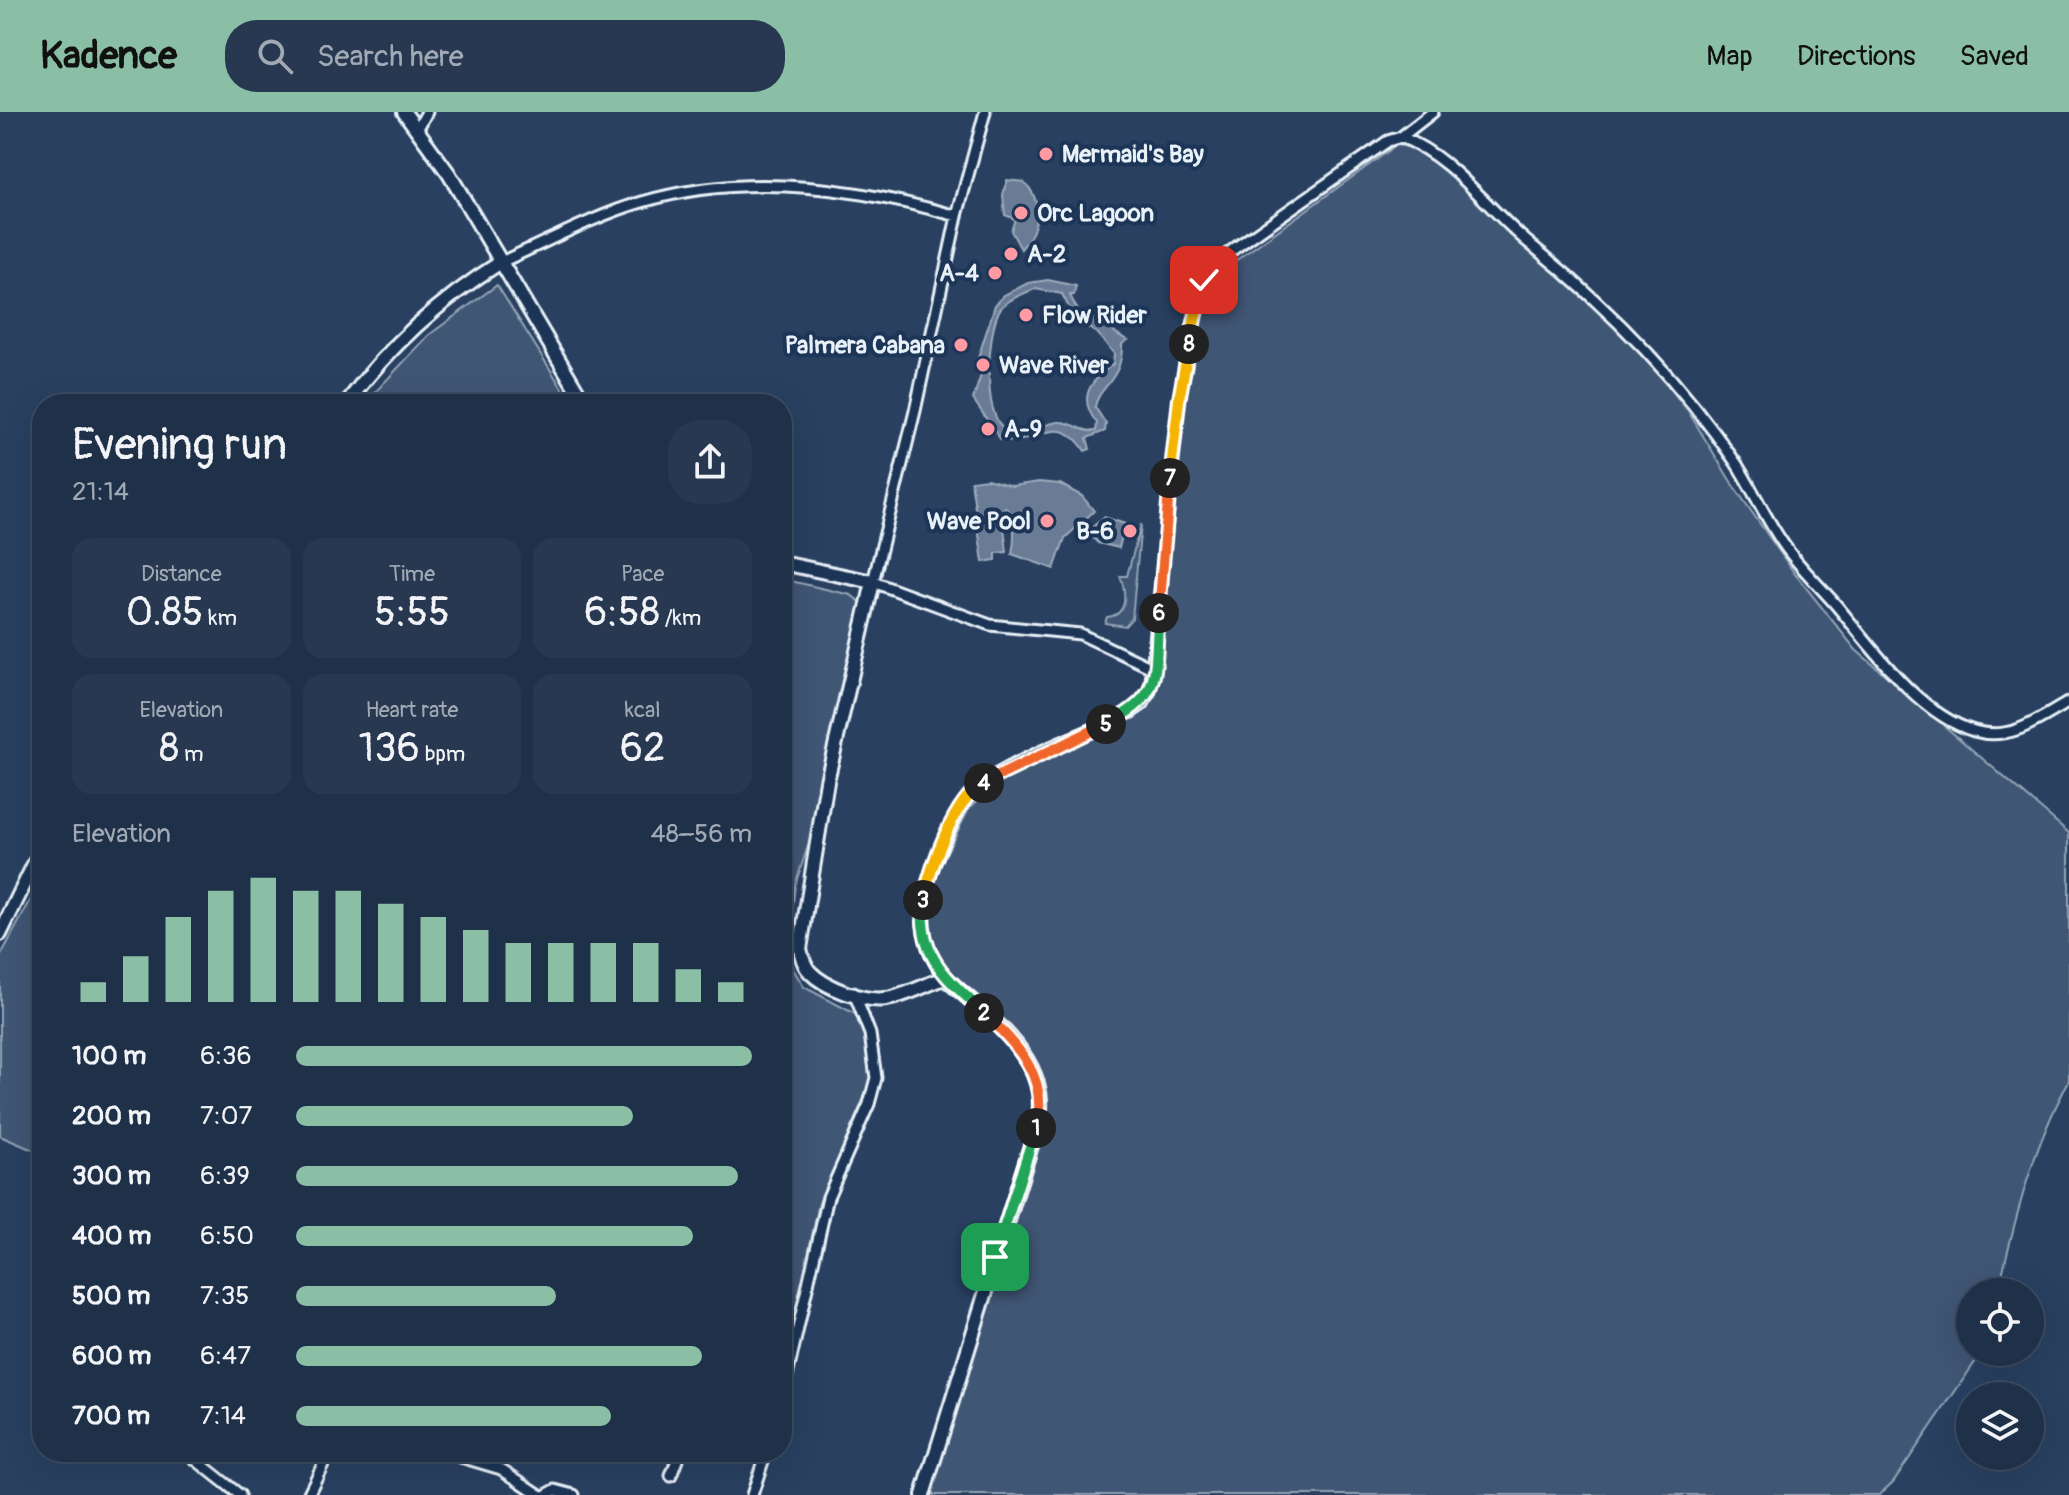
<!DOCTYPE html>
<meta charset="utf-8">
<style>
:root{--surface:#1f3049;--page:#273850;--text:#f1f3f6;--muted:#a1a9b4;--line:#3c4b61;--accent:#8abfa5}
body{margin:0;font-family:Pangolin,sans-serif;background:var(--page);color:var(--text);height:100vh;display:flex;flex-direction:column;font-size:30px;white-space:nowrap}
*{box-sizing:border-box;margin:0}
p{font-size:26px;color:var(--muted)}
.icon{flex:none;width:44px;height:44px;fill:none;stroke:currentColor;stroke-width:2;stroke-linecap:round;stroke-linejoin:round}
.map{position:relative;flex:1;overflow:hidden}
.panel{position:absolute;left:32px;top:282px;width:760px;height:1068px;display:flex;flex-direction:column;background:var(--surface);border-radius:32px;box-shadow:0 8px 32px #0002,0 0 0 2px var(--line)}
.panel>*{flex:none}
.buttons{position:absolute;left:1956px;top:1166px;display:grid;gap:16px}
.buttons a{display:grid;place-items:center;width:88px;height:88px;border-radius:50%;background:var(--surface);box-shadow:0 8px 32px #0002,0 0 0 2px var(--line);font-size:40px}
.pin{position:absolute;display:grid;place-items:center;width:68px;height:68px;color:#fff;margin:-34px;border-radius:16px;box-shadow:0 4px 12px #0006}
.km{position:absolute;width:40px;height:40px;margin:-20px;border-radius:50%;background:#222;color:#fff;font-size:22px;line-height:40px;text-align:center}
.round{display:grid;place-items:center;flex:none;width:84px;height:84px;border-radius:32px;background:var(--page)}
.summary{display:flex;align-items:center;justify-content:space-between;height:136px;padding:0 40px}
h1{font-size:44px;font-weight:600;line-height:60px}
.metrics{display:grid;grid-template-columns:repeat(3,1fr);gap:12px;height:136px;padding:8px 40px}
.metrics div{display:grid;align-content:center;border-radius:20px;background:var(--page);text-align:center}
.metrics b{font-size:40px;font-weight:600}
.metrics small{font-size:22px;font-weight:400}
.metrics p{font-size:22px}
.chart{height:224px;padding:16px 40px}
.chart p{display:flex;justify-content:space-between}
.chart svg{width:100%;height:144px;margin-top:8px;stroke:var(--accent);stroke-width:6}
ul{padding:0 40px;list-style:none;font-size:26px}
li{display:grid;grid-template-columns:128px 96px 1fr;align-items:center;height:60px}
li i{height:20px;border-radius:10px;background:var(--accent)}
header{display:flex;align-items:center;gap:48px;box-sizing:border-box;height:112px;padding:0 40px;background:var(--accent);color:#111}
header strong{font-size:38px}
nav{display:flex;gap:44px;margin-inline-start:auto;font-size:28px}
.search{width:560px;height:72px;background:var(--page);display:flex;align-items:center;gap:20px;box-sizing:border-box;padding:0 28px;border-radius:32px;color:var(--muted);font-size:30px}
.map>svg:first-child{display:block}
.green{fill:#415774;stroke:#94a4b6;stroke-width:2}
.water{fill:#6b7c95;stroke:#9dabbd;stroke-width:2;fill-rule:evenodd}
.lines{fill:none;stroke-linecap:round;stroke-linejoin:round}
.street-casing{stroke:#e8f1f8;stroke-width:15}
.secondary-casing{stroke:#e8f1f8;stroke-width:18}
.street{stroke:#1d3557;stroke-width:9}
.secondary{stroke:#1d3557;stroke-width:12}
.split-1-casing{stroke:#fff;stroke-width:16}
.split-2-casing{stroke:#fff;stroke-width:16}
.split-3-casing{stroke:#fff;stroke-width:16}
.split-4-casing{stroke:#fff;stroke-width:16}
.split-5-casing{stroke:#fff;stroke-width:16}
.split-6-casing{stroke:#fff;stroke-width:16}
.split-7-casing{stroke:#fff;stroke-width:16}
.split-8-casing{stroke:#fff;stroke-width:16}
.split-9-casing{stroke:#fff;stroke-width:16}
.split-1{stroke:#22a559;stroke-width:10}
.split-2{stroke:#f0652b;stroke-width:10}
.split-3{stroke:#22a559;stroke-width:10}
.split-4{stroke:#f5b400;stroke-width:10}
.split-5{stroke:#f0652b;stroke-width:10}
.split-6{stroke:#22a559;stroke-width:10}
.split-7{stroke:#f0652b;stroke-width:10}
.split-8{stroke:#f5b400;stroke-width:10}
.split-9{stroke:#f5b400;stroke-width:10}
.poi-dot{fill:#ff9aa2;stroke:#1d3557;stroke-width:3}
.labels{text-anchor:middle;stroke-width:8;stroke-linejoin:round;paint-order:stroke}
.poi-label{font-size:24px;font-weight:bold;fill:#e8f1f8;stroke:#1d3557;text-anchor:start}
</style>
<header>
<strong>Kadence</strong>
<div class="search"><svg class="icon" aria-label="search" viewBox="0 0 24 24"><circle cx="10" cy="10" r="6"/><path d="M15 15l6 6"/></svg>Search here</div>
<nav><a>Map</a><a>Directions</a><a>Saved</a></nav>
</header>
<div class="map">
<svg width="2069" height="1383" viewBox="0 0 2069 1383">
<rect width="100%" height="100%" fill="#294061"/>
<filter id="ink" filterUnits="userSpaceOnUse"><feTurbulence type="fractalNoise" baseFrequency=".0125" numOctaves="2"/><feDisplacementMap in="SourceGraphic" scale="16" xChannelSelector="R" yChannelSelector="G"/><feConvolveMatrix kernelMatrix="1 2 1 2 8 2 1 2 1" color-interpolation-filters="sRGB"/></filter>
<g filter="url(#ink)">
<!-- green -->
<path class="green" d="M1397,33L1418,37L1574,169L1640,239L1688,299L1733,373L1795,462L1856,538L2069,721V969C2032,1036 2015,1107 1998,1180H1970V1240H1982L1893,1370L1879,1383H929L1043,1013L1028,941L954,864L940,848L931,828L929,775L969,697L993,673L1128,607L1144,593L1155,566L1187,282L1206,186L1217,162Z
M497,173L572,292H364L429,223Z
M1141,412L1132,506L1125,514L1105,511L1107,505C1129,503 1126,480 1120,464H1127Z
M782,467L851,483L863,492L816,710L795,773L789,827L790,852L804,875L857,903L866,922L872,967L819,1091L793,1214L785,1219L782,1218Z
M42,767V1042L0,1024V845Z"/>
<!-- water -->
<path class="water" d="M1007,68L1024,70C1044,89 1039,118 1021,137L1011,119L1015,107L1005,103L1003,83Z
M1048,168L1076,174L1074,183H1070C1085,215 1081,198 1103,210C1114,216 1111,221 1128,228L1122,232C1123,269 1098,274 1095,295L1106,312L1105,319L1087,326L1090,337L1085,339C1057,296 1036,336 1001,328L973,287L981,263L978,246L995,193L1004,183L1028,171ZM1035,177L1062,182L1075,207L1098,222L1114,242L1113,252C1091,269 1076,285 1097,311L1096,319C1082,321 1074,310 1060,310C1045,310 1020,326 1006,318C981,304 988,221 999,199C1004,189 1024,181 1035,177Z
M987,367L1012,374L1039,370L1060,372L1082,384L1094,399L1065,426L1054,457L1012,442C1015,427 1016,406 1005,395L1002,399L1007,440L996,441V448L983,450L971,369Z
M1104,405L1125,412L1119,436L1098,431L1087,420Z"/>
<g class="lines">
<!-- street casing -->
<g class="street-casing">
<path id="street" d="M985,0L957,104L915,299L873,470L990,513L1080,522L1154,557
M418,16L427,0
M1401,25L1433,0
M501,150C547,130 594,104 642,90C743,60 857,75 957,104
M945,866C908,819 925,765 950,717C958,702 966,682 981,672C1026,642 1081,623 1130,601L1143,592L1150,579L1179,288L1191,223L1204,168L1218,149L1235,136L1388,29L1401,25C1454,46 1486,96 1530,132C1608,195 1679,267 1736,351C1752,376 1765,405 1782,430C1797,453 1819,473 1837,494C1873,537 1918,602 1974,619C2011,630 2039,607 2069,590
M782,1286L828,1085L869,992L876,966L870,922L854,881
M186,1340L240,1383
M444,1340L501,1357L540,1383
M671,1364L680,1340
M308,1383L329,1340
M546,1383L555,1378L574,1383
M752,1383L766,1340"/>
</g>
<!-- secondary casing -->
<g class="secondary-casing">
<path id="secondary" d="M404,0L449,62L585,292
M346,292C390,233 439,189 501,150
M782,451L873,470L827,669L800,837C802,845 804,854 810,860C825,876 864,890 886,887C906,884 926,872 945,866C983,900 1044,941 1040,998C1039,1010 1034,1023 1031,1034L923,1383
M0,822L42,736"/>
</g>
<!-- street -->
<use href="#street" class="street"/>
<!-- secondary -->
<use href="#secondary" class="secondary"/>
</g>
</g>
<g class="lines" filter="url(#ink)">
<!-- split-1 casing -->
<g class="split-1-casing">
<path id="split-1" d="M995,1145L1036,1016"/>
</g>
<!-- split-2 casing -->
<g class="split-2-casing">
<path id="split-2" d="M984,901C1018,934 1050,966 1036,1016"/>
</g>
<!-- split-3 casing -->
<g class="split-3-casing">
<path id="split-3" d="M923,788C918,846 947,866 984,901"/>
</g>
<!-- split-4 casing -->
<g class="split-4-casing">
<path id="split-4" d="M923,788C931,756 953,687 984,671"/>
</g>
<!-- split-5 casing -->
<g class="split-5-casing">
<path id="split-5" d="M984,671L1106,612"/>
</g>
<!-- split-6 casing -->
<g class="split-6-casing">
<path id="split-6" d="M1106,612C1166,584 1153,561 1159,501"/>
</g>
<!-- split-7 casing -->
<g class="split-7-casing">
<path id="split-7" d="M1159,501L1170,366"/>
</g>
<!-- split-8 casing -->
<g class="split-8-casing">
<path id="split-8" d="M1170,366L1179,288L1189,232"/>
</g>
<!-- split-9 casing -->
<g class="split-9-casing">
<path id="split-9" d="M1189,232L1204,168"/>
</g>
<!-- split-1 -->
<use href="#split-1" class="split-1"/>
<!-- split-2 -->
<use href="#split-2" class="split-2"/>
<!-- split-3 -->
<use href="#split-3" class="split-3"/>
<!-- split-4 -->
<use href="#split-4" class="split-4"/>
<!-- split-5 -->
<use href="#split-5" class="split-5"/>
<!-- split-6 -->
<use href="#split-6" class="split-6"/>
<!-- split-7 -->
<use href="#split-7" class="split-7"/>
<!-- split-8 -->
<use href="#split-8" class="split-8"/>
<!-- split-9 -->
<use href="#split-9" class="split-9"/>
</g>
<!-- markers -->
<g class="poi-dot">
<circle cx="1046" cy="42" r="8"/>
<circle cx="1021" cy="101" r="8"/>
<circle cx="1011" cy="142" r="8"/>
<circle cx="995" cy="161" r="8"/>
<circle cx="1026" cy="203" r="8"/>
<circle cx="961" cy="233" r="8"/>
<circle cx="983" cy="253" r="8"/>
<circle cx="988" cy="317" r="8"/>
<circle cx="1047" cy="409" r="8"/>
<circle cx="1130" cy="419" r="8"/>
</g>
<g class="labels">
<!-- poi labels -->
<g class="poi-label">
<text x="1062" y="50">Mermaid's Bay</text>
<text x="1037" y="109">Orc Lagoon</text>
<text x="1027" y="150">A-2</text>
<text x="979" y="169" text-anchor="end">A-4</text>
<text x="1042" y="211">Flow Rider</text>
<text x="945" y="241" text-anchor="end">Palmera Cabana</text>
<text x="999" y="261">Wave River</text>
<text x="1004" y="325">A-9</text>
<text x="1031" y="417" text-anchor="end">Wave Pool</text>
<text x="1114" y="427" text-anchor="end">B-6</text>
</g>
</g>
</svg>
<div class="buttons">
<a><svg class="icon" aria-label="locate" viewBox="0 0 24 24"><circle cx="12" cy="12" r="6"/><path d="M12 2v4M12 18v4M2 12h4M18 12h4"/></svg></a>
<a><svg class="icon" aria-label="layers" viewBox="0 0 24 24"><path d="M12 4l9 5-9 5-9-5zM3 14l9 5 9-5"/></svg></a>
</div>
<div class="pin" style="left:995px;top:1145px;background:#1e9e55"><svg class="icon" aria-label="arrive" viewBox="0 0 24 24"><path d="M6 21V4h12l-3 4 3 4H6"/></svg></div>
<div class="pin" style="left:1204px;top:168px;background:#d93025"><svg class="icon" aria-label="check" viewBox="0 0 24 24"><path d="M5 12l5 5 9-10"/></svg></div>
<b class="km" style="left:1036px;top:1016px">1</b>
<b class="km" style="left:984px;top:901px">2</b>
<b class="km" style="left:923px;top:788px">3</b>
<b class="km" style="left:984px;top:671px">4</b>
<b class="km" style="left:1106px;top:612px">5</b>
<b class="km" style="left:1159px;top:501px">6</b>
<b class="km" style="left:1170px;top:366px">7</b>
<b class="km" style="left:1189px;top:232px">8</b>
<section class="panel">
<div class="summary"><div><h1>Evening run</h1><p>21:14</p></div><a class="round"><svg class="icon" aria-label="share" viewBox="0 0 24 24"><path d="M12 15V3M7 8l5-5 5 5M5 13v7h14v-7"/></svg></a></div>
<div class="metrics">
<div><p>Distance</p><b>0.85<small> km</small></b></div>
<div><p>Time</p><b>5:55</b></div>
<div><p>Pace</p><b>6:58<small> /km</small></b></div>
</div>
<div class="metrics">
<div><p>Elevation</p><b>8<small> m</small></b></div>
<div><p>Heart rate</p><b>136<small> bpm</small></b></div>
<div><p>kcal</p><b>62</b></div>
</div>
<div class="chart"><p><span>Elevation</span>48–56 m</p>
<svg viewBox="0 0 160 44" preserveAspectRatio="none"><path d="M5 44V38M15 44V30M25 44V18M35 44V10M45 44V6M55 44V10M65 44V10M75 44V14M85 44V18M95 44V22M105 44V26M115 44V26M125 44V26M135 44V26M145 44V34M155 44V38"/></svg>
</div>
<ul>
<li><b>100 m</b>6:36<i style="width:100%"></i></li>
<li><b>200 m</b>7:07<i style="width:74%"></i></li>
<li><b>300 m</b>6:39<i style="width:97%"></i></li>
<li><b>400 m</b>6:50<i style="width:87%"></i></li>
<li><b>500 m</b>7:35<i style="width:57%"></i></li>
<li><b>600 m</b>6:47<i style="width:89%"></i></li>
<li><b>700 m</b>7:14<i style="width:69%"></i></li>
</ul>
</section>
</div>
